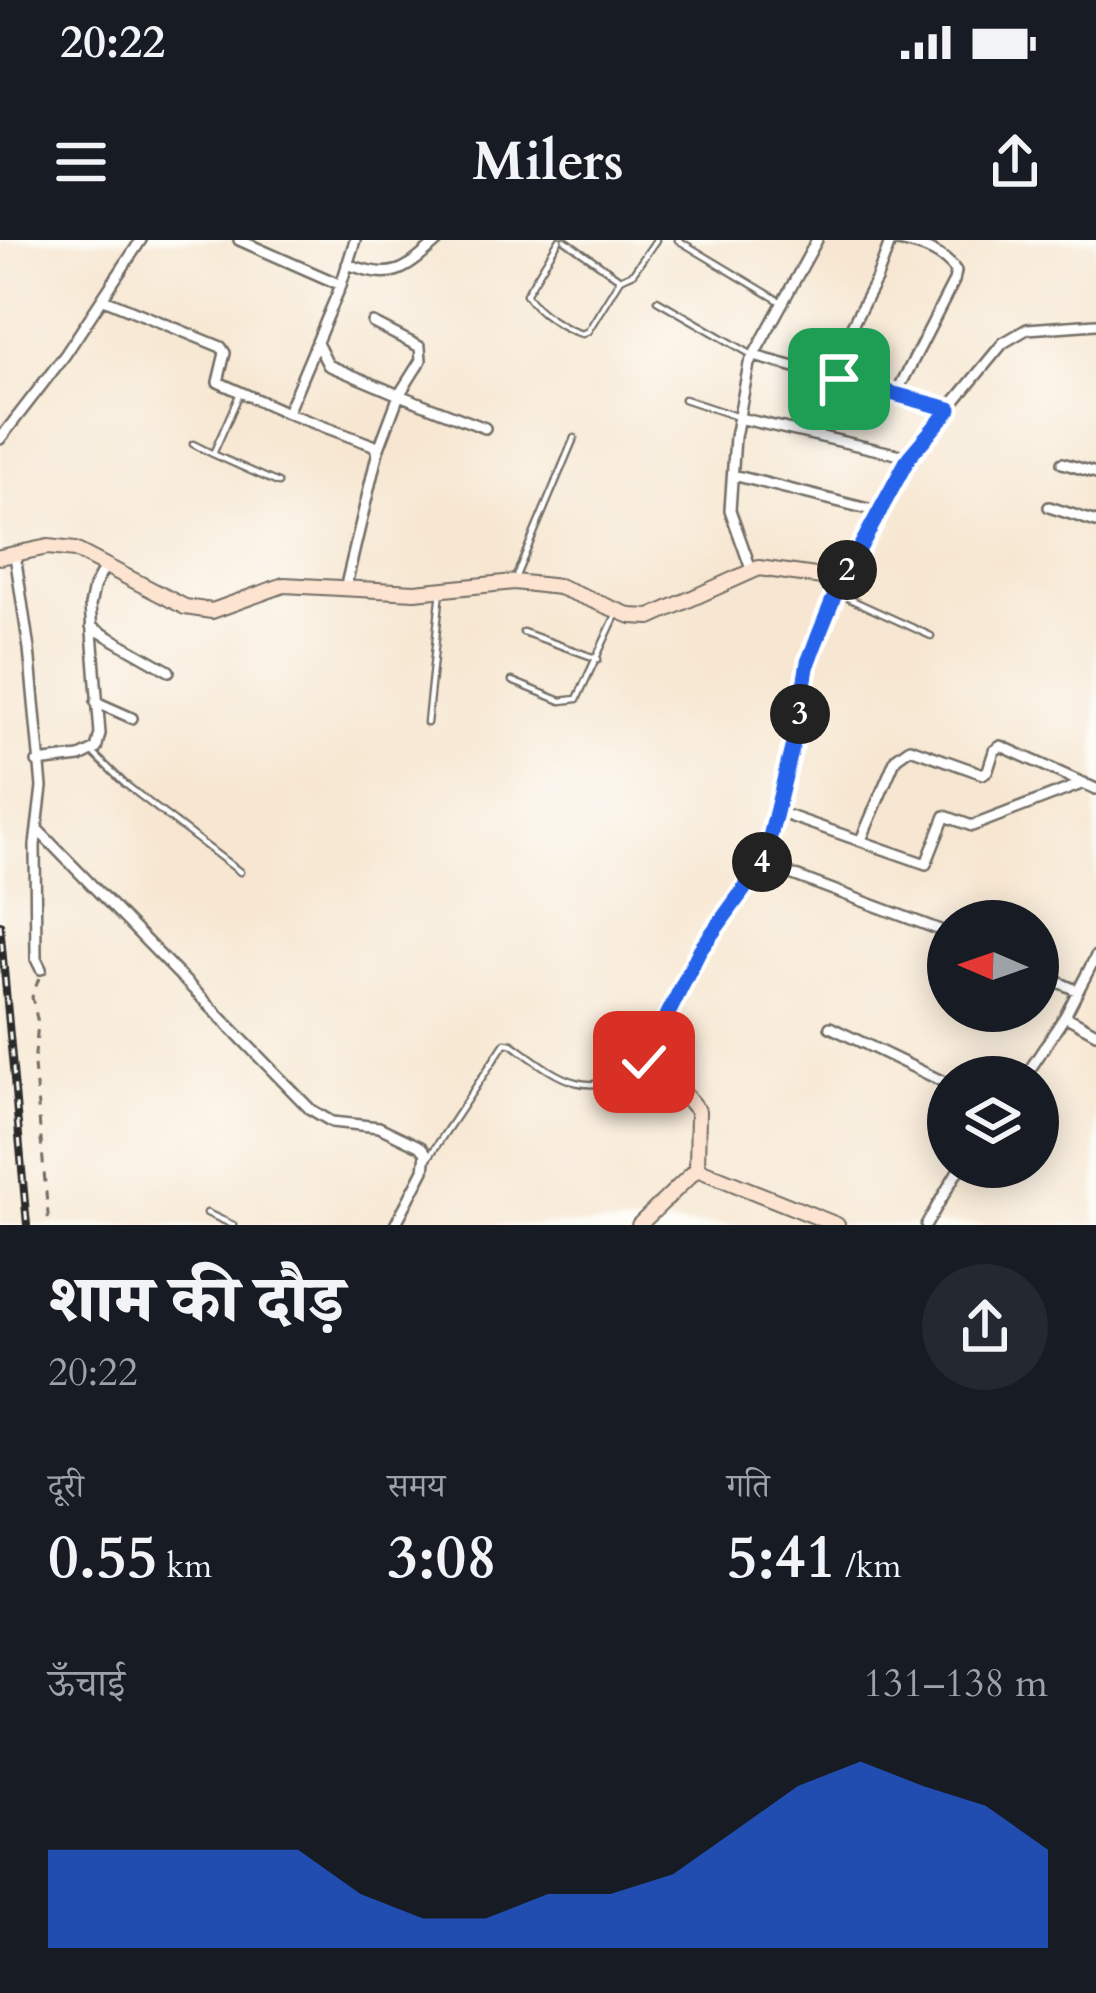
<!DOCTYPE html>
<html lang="hi">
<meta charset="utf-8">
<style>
:root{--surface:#171b24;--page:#242831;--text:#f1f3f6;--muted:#9ea1a6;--accent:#2563eb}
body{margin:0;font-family:Cardo,"Noto Serif Devanagari",serif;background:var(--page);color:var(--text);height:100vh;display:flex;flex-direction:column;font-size:45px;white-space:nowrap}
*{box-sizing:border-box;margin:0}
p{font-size:39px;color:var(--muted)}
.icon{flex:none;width:66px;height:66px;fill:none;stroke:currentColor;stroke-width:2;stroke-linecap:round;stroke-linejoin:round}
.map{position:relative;height:985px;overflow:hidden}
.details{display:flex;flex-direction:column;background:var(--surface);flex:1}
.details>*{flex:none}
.needle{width:78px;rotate:272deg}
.buttons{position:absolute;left:927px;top:660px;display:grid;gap:24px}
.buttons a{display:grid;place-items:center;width:132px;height:132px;border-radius:50%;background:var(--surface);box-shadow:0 6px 30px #0003;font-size:60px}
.pin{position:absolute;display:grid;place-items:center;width:102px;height:102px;color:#fff;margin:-51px;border-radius:24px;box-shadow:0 6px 18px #0006}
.km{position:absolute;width:60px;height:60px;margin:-30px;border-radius:50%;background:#222;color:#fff;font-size:33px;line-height:60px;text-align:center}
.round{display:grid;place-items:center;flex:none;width:126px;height:126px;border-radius:63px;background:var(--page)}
.overview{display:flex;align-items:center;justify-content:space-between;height:204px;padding:0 48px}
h1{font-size:66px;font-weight:800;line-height:90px}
.stats{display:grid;grid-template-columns:repeat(3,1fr);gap:18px;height:204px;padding:12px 48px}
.stats div{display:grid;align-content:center}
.stats b{font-size:60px;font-weight:800}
.stats small{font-size:33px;font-weight:400}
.stats p{font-size:33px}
.chart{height:336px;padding:24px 48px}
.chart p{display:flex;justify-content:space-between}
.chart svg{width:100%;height:216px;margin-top:12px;fill:var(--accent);opacity:.7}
.status{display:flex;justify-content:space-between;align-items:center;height:84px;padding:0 60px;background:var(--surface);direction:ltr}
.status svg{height:33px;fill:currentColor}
header{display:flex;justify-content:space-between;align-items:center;height:156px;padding:0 48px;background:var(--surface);font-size:54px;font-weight:800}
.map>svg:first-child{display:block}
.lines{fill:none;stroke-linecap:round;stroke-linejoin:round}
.lane-casing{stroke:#726d65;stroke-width:9}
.street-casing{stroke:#726d65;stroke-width:14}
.secondary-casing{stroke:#726d65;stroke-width:18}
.path{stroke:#726d65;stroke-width:3;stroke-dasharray:9 9;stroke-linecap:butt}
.lane{stroke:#fff;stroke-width:4.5}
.street{stroke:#fff;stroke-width:9}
.secondary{stroke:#fde4d1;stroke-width:14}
.rail-casing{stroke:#2b2b2b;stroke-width:8}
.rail{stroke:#fdfcf7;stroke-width:3;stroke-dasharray:9;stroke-linecap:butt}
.route-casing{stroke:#fff;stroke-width:24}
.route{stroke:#2563eb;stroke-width:15}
</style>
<div class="status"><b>20:22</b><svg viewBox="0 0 49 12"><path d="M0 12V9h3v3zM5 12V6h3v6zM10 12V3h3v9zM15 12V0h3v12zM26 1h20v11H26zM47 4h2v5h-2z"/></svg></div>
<header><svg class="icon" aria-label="menu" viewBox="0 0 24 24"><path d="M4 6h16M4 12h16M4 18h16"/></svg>Milers<svg class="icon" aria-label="share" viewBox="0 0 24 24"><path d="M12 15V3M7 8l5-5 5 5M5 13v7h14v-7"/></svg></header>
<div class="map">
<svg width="1096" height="985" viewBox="0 0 1096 985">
<rect width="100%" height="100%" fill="#fdfcf7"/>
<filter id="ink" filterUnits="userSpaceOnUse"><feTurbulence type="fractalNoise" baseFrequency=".00833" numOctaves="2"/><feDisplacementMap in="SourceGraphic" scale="24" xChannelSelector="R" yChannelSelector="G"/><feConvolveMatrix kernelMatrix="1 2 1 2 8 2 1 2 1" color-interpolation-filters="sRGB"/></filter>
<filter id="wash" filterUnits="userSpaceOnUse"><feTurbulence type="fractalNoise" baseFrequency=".004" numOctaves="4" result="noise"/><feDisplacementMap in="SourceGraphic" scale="48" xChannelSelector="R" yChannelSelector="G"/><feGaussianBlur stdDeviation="2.7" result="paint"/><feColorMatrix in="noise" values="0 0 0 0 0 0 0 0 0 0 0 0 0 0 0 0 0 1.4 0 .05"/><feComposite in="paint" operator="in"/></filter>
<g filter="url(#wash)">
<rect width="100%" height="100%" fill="#f7e7d2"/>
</g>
<g filter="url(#ink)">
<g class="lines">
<!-- lane casing -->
<g class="lane-casing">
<path id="lane" d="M559,0L526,54C536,71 563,89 582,94L588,91L620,39
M565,0L620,39L633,33L656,0
M678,0L783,63
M657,60L754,116
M240,153L213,214L278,243
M684,159L735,176
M193,204L213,214
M516,336L574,198
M841,355L931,396
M523,392L598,419
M512,441L561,461L577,459L616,375
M427,483L441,350
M92,512L125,544L240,632
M429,917L505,803L512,804C556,836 586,864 640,826
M207,973L233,985"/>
</g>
<!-- street casing -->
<g class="street-casing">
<path id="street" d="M239,0L341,45
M347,24C395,41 403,32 439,0
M104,59L221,107L225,113L218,142L287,173
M373,83L420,107L421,120L399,155L485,188
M317,103L328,125L399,155L378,211
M754,116L950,169
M826,135L876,40L891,0C915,3 942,11 956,31L954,41L896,154
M739,178L909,217
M0,199L65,115L141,0
M1062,223L1096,233
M733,235L876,271
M1049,267L1096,282
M15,315L29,409L42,547L35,605L36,719L41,729
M751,329L730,270L735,197L749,124L817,0
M345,349L378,211L373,205L287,173L341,45L355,0
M836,352L909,217L1003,103L1027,89L1096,84
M91,387L169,431
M96,462L132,478
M37,522L80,517L96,509L100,494L90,366L94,347L105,326
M778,572L926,624L945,576L972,586L1084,543
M38,590L310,869L332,882L379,887L421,907L426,913L424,930L395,985
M861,600L896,518L910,508L983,534L988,530L994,511L1001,506L1096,549
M761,623L948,693
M1038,733L1078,751
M1065,776L1096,793
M830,787L948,844
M1025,837L1065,776L1096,716
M926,985L960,927"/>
</g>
<!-- secondary casing -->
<g class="secondary-casing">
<path id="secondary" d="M0,317L48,307L75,310L185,367L212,371L284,345L415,352L514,342L559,347L631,376L650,377L759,328L822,337L836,352L808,422L797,492L767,609L752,639L700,710L645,813L646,830L684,854L698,871L697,929
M697,929L837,985
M639,985L697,929"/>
</g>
<!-- path -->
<path class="path" d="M39,738L32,757L38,783L34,825L49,985"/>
<!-- lane -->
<use href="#lane" class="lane"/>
<!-- street -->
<use href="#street" class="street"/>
<!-- secondary -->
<use href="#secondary" class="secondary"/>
<!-- rail casing -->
<g class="rail-casing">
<path id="rail" d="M0,684L27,985"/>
</g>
<!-- rail -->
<use href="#rail" class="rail"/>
</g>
</g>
<g class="lines" filter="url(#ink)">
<!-- route casing -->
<g class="route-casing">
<path id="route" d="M644,822L700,710L752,638L767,609L796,492L808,422L836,352L909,217L950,169L839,139"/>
</g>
<!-- route -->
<use href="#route" class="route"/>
</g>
</svg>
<div class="buttons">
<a><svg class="needle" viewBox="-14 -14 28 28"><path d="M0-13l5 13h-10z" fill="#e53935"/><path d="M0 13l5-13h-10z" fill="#9ea1a6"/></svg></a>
<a><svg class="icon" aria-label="layers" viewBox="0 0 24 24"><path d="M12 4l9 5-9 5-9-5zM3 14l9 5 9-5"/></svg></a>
</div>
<div class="pin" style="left:839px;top:139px;background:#1e9e55"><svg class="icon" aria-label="arrive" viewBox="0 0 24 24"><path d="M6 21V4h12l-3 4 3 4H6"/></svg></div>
<div class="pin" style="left:644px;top:822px;background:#d93025"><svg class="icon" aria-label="check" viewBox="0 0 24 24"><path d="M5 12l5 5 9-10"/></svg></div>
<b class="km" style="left:847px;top:330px">2</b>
<b class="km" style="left:800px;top:474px">3</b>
<b class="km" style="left:762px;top:622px">4</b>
</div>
<section class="details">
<div class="overview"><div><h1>शाम की दौड़</h1><p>20:22</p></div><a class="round"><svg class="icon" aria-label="share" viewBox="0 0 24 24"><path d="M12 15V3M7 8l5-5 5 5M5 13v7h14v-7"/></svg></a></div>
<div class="stats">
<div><p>दूरी</p><b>0.55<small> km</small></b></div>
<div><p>समय</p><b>3:08</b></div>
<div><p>गति</p><b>5:41<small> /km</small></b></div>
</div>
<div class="chart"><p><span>ऊँचाई</span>131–138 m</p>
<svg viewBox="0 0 160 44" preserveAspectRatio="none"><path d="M0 44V24L10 24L20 24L30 24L40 24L50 33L60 38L70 38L80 33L90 33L100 29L110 20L120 11L130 6L140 11L150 15L160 24V44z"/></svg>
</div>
</section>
